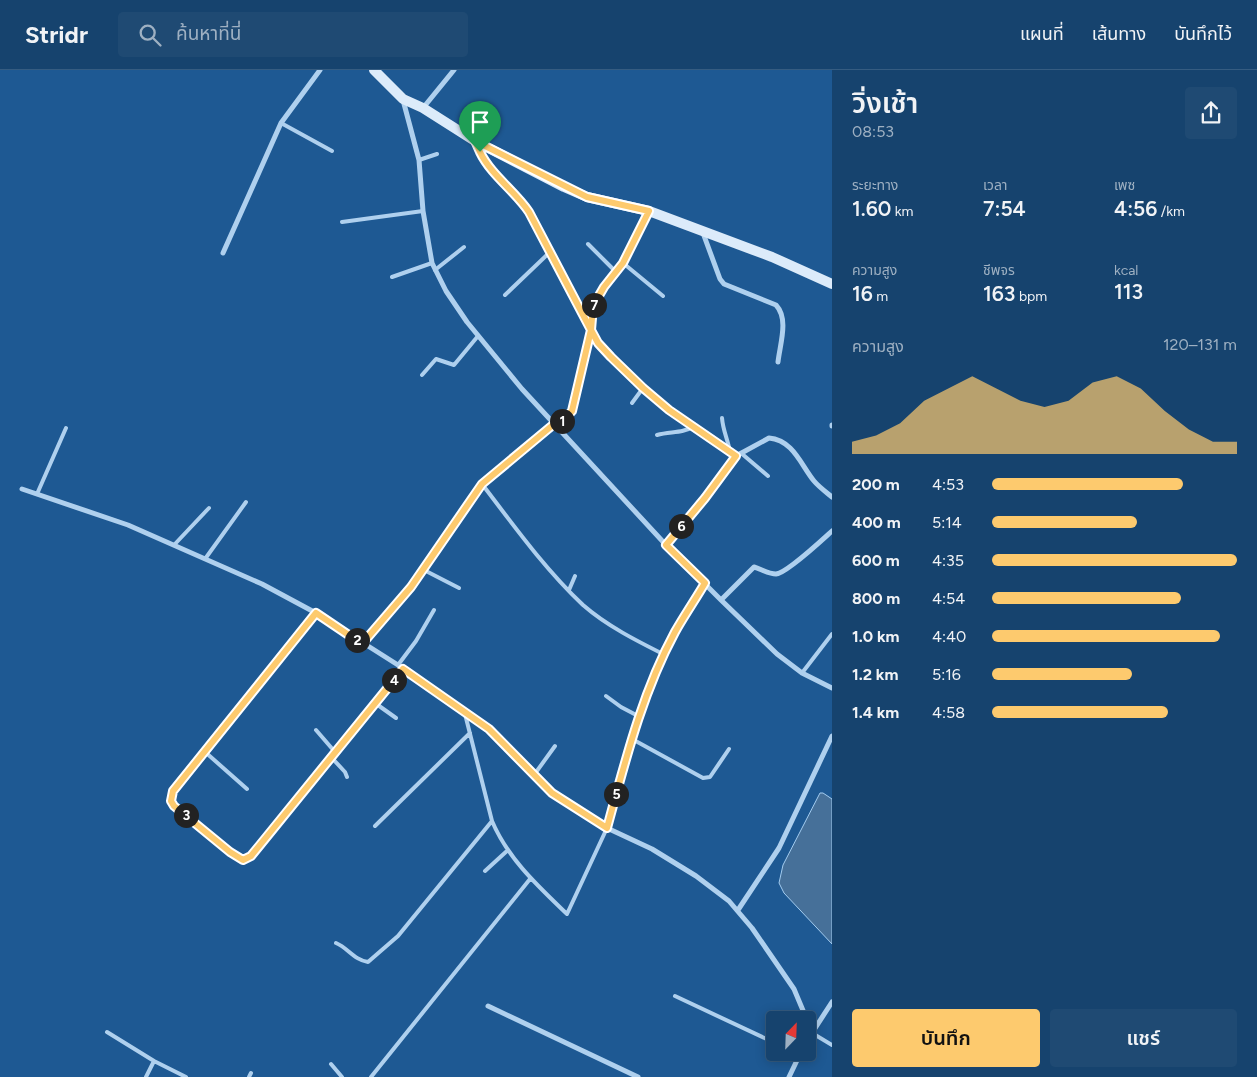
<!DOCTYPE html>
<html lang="th">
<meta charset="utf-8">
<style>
:root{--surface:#16436e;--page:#1f4a73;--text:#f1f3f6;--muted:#9eb0c2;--line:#355c81;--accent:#fdca6e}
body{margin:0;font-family:Figtree,"Noto Sans Thai",sans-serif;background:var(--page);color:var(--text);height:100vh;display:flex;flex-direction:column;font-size:19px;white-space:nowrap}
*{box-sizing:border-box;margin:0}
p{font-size:16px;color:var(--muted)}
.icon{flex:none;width:28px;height:28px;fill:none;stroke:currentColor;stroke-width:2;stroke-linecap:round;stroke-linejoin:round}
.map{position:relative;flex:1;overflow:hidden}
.drawer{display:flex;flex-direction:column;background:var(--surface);width:425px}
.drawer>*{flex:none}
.needle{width:32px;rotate:23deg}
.buttons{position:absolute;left:766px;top:941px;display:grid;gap:10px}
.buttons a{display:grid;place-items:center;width:50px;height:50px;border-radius:5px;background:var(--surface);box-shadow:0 2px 12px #0003,0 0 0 1px var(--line);font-size:25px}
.pin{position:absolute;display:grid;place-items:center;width:42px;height:42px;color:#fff;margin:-51px -21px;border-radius:50% 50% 50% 0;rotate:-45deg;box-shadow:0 0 5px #0007}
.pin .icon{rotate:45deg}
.km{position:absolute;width:25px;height:25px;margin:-12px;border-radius:50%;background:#222;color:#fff;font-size:14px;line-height:25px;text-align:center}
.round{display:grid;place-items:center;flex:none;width:52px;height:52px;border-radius:5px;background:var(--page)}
.headline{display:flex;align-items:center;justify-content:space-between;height:85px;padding:0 20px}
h1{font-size:28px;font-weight:600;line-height:38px}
.metrics{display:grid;grid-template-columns:repeat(3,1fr);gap:8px;height:85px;padding:5px 20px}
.metrics div{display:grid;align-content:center}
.metrics b{font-size:21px;font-weight:600}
.metrics small{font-size:14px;font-weight:400}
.metrics p{font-size:14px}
.chart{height:140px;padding:10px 20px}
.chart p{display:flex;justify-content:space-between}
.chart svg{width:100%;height:90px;margin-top:5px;fill:var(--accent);opacity:.7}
.cta{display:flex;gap:10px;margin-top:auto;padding:10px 20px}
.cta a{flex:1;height:58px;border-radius:5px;background:var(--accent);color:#111;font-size:20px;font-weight:600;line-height:58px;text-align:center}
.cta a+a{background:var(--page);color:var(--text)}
ul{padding:0 20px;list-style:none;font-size:16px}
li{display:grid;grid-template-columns:80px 60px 1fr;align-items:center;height:38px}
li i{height:12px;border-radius:6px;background:var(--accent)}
header{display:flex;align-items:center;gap:30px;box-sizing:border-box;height:70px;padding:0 25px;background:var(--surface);border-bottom:1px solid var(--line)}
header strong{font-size:24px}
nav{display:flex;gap:28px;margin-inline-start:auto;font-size:18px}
.search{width:350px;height:45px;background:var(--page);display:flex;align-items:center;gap:12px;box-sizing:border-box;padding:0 18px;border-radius:5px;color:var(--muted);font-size:19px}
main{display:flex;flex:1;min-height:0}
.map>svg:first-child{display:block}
.water{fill:#467099;stroke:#a3ccf0}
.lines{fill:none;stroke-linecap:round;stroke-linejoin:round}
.lane{stroke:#afd0ee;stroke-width:4}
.street{stroke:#afd0ee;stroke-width:5}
.secondary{stroke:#dcebfa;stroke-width:10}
.route-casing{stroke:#fff;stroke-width:10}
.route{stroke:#fdca6e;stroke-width:6}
</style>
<header>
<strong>Stridr</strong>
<div class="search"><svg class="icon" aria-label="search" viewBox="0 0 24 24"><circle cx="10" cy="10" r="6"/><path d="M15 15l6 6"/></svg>ค้นหาที่นี่</div>
<nav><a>แผนที่</a><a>เส้นทาง</a><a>บันทึกไว้</a></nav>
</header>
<main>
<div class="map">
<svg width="832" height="1007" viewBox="0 0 832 1007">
<rect width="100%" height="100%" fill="#1e5993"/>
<!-- water -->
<path class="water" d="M820,723H823L832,729V874L784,823L779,813L783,795Z"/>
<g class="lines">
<!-- lane -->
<path class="lane" d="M281,53L332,81
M466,63L474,45
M419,90L437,84
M342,152L423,141
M588,174L616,202
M623,193L663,226
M435,200L464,177
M392,207L432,193
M505,225L550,182
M422,305L436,289L454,295L478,266
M632,333L643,318
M722,348C723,361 728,370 730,382
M657,365C671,361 682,364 694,356
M741,383L768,406
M482,414C514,456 545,499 583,535C607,556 637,571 665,585
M37,424L66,358
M174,475L209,438
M205,489L246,432
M422,499L459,518
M569,520L575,506
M316,543L204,681L171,726V731L174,736L230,782L243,790L251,786L403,599
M362,574L411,517L482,414L554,354L564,350L572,341L591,260L593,236L604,217L623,193L648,143
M398,595L416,571L434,540
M802,603L832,564
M606,626L621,637L640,647
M375,633L396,648
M464,640L492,751C508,789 539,817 567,844L607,758
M316,660L335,682
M632,669L703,708L710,707L729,679
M204,681L247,719
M331,687L345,702L347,707
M534,705L555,676
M375,756L470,663
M485,801L508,780
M336,873C348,878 354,890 368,892L398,866L492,751
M675,926L775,973
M107,962L154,991L186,1007
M812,963L832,975
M331,994L342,1007
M146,1007L154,991
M249,1007L251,1003
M371,1007L530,809"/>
<!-- street -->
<path class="street" d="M403,30L419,90L423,141L432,193L446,221L467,252L522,319L666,475L721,530L777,584L802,603L832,618
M423,38L454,0
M476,73L484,91L520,129L529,142L598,273L643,318L669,339L736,386
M703,163L720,209L724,214L776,235C789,249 780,274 778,292
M223,183L281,53L320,0
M832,356V355
M22,419L128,455L262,514L316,543L398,595L489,659L551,723L607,758L652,779L696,806L729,831L752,858L794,919L807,950
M666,475L705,428L736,386L769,368C793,370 801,395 814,411C819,417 826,422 832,427
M721,530L754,497C761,499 769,504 776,504C787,503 823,469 832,461
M607,758C625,691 643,623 675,562C684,546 695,530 705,513
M738,840L779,778L832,666
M488,936L638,1007
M808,951L812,963L808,971
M812,963L832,932
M789,1007L801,982"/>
<!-- secondary -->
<path class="secondary" d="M374,0L403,29L423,38L475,71L564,117L587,127L649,141L772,187L832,214"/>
</g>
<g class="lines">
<!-- route casing -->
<g class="route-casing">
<path id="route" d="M480,82C491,105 515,121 529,142L591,260L572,341L564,350L554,354L482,414L411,517L362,574L316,543L173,721L171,731L174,736L230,782L243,790L251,786L403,599L489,659L552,723L607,758C625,692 642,623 675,562C684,546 695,530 705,513L666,475L705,428L736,386L669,340L643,318L611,287L598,273L591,260L593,236L604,217L623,193L649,141L587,127L475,71L480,82"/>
</g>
<!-- route -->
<use href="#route" class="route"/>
</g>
</svg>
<div class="buttons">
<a><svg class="needle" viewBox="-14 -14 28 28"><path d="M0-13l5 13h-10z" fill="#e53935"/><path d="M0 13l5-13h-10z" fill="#9eb0c2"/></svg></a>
</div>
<div class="pin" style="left:480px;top:82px;background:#1e9e55"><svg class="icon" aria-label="arrive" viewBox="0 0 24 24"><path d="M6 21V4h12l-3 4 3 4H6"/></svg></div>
<b class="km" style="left:562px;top:351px">1</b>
<b class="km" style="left:357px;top:570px">2</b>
<b class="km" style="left:186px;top:745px">3</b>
<b class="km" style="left:394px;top:610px">4</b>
<b class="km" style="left:616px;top:724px">5</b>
<b class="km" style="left:681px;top:456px">6</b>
<b class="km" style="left:594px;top:235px">7</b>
</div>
<section class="drawer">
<div class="headline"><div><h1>วิ่งเช้า</h1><p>08:53</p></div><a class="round"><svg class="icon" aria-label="share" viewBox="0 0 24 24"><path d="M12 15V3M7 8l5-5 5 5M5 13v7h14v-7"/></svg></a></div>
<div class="metrics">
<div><p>ระยะทาง</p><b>1.60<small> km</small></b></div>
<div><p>เวลา</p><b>7:54</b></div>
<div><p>เพซ</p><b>4:56<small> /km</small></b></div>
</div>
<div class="metrics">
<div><p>ความสูง</p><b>16<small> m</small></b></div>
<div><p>ชีพจร</p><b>163<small> bpm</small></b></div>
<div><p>kcal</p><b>113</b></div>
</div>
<div class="chart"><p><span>ความสูง</span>120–131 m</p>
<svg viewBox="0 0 160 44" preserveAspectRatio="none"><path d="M0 44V38L10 35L20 29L30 18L40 12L50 6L60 12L70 18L80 21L90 18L100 9L110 6L120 12L130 23L140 32L150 38L160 38V44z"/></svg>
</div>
<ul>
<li><b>200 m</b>4:53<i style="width:78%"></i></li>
<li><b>400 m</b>5:14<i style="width:59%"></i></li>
<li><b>600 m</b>4:35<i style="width:100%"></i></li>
<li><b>800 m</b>4:54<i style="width:77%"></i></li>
<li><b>1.0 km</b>4:40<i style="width:93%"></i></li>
<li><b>1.2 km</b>5:16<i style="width:57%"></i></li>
<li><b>1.4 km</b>4:58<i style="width:72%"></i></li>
</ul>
<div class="cta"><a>บันทึก</a><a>แชร์</a></div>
</section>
</main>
